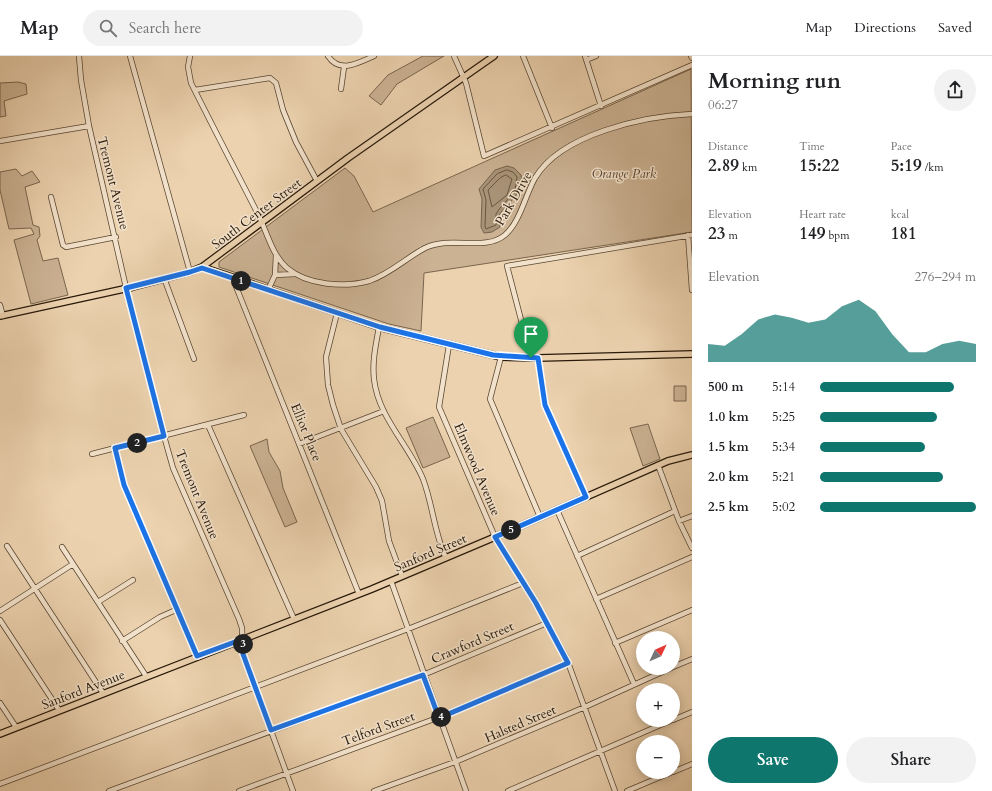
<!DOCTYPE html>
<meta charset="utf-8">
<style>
:root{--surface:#fff;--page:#f2f2f2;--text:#202124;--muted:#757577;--line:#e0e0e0;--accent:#0f766e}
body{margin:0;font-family:Cardo,serif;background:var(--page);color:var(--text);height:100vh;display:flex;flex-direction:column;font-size:15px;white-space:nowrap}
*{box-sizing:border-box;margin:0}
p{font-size:13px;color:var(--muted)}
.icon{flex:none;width:22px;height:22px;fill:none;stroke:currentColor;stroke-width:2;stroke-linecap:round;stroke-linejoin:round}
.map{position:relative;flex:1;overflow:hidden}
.side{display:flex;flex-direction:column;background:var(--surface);width:300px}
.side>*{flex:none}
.needle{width:26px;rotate:46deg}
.tools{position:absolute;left:636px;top:575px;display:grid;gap:8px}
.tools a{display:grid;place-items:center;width:44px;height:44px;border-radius:50%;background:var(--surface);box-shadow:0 2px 10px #0003;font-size:20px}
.pin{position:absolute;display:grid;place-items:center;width:34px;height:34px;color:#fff;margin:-41px -17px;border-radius:50% 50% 50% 0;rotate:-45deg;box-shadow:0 0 4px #0007}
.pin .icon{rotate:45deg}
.km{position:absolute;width:20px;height:20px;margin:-10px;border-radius:50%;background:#222;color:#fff;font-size:11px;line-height:20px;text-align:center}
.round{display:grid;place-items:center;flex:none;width:42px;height:42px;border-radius:21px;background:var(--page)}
.head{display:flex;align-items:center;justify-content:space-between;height:68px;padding:0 16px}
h1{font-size:22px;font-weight:600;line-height:30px}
.figures{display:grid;grid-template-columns:repeat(3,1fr);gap:6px;height:68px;padding:4px 16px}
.figures div{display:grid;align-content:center}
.figures b{font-size:17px;font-weight:600}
.figures small{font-size:11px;font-weight:400}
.figures p{font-size:11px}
.chart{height:112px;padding:8px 16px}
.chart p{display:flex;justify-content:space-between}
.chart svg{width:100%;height:72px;margin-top:4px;fill:var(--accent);opacity:.7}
.action{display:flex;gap:8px;margin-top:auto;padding:8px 16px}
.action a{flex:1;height:46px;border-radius:24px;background:var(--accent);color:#fff;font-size:16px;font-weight:600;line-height:46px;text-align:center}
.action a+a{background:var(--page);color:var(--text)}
ul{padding:0 16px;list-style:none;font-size:13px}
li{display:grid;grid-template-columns:64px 48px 1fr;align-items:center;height:30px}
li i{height:10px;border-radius:5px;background:var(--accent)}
header{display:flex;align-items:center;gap:24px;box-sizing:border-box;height:56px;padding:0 20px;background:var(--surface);border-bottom:1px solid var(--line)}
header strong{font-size:19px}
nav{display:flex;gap:22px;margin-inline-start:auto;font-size:14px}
.search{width:280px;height:36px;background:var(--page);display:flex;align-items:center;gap:10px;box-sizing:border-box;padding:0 14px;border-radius:22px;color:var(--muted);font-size:15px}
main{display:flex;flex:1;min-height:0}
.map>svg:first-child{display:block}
.green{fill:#cbb293;stroke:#79654e}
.water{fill:#a99377;stroke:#75624b}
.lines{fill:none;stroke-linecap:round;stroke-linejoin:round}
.shore{stroke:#685640;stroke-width:1}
.minor-casing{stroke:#584632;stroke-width:6}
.major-casing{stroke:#271809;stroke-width:8}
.minor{stroke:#f3e2cb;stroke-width:4.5}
.major{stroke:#ecd2af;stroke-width:5.5}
.route-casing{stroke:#fff;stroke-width:8}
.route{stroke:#1a73e8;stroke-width:5}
.labels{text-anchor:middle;stroke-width:3;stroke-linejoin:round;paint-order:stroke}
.park-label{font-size:13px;font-style:italic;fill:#584632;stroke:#f3e2cb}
.street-label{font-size:13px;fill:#271809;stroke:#f3e2cb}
</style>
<header>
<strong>Map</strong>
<div class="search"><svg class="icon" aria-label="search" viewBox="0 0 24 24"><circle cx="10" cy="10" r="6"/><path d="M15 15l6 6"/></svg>Search here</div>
<nav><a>Map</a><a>Directions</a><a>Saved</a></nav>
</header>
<main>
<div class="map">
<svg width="692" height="735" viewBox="0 0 692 735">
<rect width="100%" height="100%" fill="#ecd2af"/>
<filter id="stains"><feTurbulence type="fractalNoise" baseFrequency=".005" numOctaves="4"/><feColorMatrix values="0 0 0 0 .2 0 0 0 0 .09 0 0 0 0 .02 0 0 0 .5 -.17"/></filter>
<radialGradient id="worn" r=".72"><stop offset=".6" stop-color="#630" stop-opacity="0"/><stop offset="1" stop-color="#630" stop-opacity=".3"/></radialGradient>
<!-- green -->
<path class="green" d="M423,0H444L397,28L381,49L369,40L388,19Z
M691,13L692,176L424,217L421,275L389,268L219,211V206L345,112L354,120L373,156Z
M18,26L26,28L27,38L4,45L6,60L0,61V27Z
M16,113L22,120L32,115L40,126L25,131L33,169L39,171L40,180L37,184L43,205L58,202L68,239L31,248L14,184L34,178L31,172L9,173L0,134V116Z
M674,330H686V345H674Z
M433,361L450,401L423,412L406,372Z
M648,368L660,403L643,410L630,372Z
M267,383L269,396L280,415L283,432L297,466L285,471L250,390Z"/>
<!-- water -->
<path class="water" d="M507,110L514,112L521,119C525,137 507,147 499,159L500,171L492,176L484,177L481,171L482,143L479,133L495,114Z"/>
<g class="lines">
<!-- shore -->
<path class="shore" d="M507,114L513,116L517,121C517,140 504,144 496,158V169L486,173L485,170L486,144L483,133L497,118Z
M506,119L512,123L507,139L492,151L488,134L500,122Z"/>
<!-- minor casing -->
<g class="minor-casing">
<path id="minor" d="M79,0L81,24L89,70L127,236L164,380L173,412L239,563L242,572L243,598L293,735
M130,0L190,216
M190,0L188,11L191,27C213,71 236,115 258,158C267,176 272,199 287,212C307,229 344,232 369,225C390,218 406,202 425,192C452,179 484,196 505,179C520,166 525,140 535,122C561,78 644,60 692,58
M328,0C340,18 358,7 374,0
M454,0L466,27L484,100L692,9
M523,0L552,72
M585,0L601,50
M691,0L692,2
M586,4L596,0
M341,33L344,11
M195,34L270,22L276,27L283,54L296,86L317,125
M0,85L89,70
M51,141L63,189L66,191L116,181
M688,179L692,234
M275,219L295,218
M164,222L194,303
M233,223L359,538
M268,234L275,219L276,199
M0,249L3,260
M337,257L326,301L328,329L333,349L341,373L376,431L382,445L389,485L402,520
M379,271C376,288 372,305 374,323C378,361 409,389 423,423C433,449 434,477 446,502
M449,289L439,351L495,481L536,547L566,601L615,735
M501,301L490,343L540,461
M531,302L507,210L692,179
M538,302L545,349L586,441
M208,369L294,563
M299,388L384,355
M115,392L124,429L197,600
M92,398L244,359
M658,409L679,465L692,492
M557,454L634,628
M679,465L692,460
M7,490L103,637
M62,491L146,620
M577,500L675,455
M391,525L466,735
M596,543L692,501
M98,546L133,524
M0,555L73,508
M0,564L59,654
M122,585L160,561L178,553
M615,587L692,554
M673,611L692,603
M0,647L16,671
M673,664L692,656
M673,716L692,708
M0,728L408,573L523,527
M109,735L423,619L547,567
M239,735L437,662L568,607
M374,735L455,706L585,651L671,612
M508,735L672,664
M627,735L672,716"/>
</g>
<!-- major casing -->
<g class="major-casing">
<path id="major" d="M202,211L379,271L501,301L538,302L692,298
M0,260L133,231L190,216L202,211L348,102L494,0
M0,678L372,533L495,481L668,405L692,399"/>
</g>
<!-- minor -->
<use href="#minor" class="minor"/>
<!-- major -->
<use href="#major" class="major"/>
</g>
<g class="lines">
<!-- route casing -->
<g class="route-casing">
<path id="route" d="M202,212L380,271L493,299L538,302L545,349L586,441L495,481L536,547L568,607L439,662L423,619L271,674L243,598V583L197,600L124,429L115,392L164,380L126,232L190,216Z"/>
</g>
<!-- route -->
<use href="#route" class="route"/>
</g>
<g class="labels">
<!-- park labels -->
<g class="park-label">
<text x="624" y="122">Orange Park</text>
</g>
<!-- street labels -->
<g class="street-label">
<text transform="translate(114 127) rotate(76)" y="5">Tremont Avenue</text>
<text transform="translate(513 142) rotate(-60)" y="5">Park Drive</text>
<text transform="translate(256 157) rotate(-37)" y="5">South Center Street</text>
<text transform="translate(307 376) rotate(68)" y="5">Elliot Place</text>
<text transform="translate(478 413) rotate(67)" y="5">Elmwood Avenue</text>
<text transform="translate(198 438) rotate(68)" y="5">Tremont Avenue</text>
<text transform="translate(430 496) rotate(-23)" y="5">Sanford Street</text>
<text transform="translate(472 586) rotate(-23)" y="5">Crawford Street</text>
<text transform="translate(83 633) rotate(-21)" y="5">Sanford Avenue</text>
<text transform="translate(520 667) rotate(-23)" y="5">Halsted Street</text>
<text transform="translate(378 672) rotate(-20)" y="5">Telford Street</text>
</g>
</g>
<rect width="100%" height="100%" filter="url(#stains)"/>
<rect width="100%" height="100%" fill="url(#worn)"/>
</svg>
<div class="tools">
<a><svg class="needle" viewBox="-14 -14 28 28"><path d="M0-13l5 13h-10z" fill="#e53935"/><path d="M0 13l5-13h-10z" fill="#757577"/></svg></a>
<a>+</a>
<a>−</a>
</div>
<div class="pin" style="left:531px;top:302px;background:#1e9e55"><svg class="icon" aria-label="arrive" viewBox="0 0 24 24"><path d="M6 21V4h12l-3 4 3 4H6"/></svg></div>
<b class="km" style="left:241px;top:225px">1</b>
<b class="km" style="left:137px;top:387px">2</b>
<b class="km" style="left:243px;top:588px">3</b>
<b class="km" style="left:441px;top:661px">4</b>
<b class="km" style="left:511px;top:474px">5</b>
</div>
<section class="side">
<div class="head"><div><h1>Morning run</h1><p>06:27</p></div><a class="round"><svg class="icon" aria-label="share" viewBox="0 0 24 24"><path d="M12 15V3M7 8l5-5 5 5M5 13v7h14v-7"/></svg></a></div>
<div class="figures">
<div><p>Distance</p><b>2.89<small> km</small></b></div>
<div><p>Time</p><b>15:22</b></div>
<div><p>Pace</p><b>5:19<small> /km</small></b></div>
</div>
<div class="figures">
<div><p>Elevation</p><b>23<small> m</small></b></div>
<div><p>Heart rate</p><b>149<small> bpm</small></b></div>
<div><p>kcal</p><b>181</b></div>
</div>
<div class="chart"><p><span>Elevation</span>276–294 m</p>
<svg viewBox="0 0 160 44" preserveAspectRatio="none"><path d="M0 44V33L10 34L20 27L30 18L40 15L50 17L60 20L70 18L80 10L90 6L100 13L110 27L120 38L130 38L140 33L150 31L160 33V44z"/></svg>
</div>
<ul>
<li><b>500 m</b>5:14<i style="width:86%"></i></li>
<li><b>1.0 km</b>5:25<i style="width:75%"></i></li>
<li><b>1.5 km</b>5:34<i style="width:67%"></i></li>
<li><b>2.0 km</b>5:21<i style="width:79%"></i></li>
<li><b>2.5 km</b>5:02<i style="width:100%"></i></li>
</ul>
<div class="action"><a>Save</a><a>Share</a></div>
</section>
</main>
